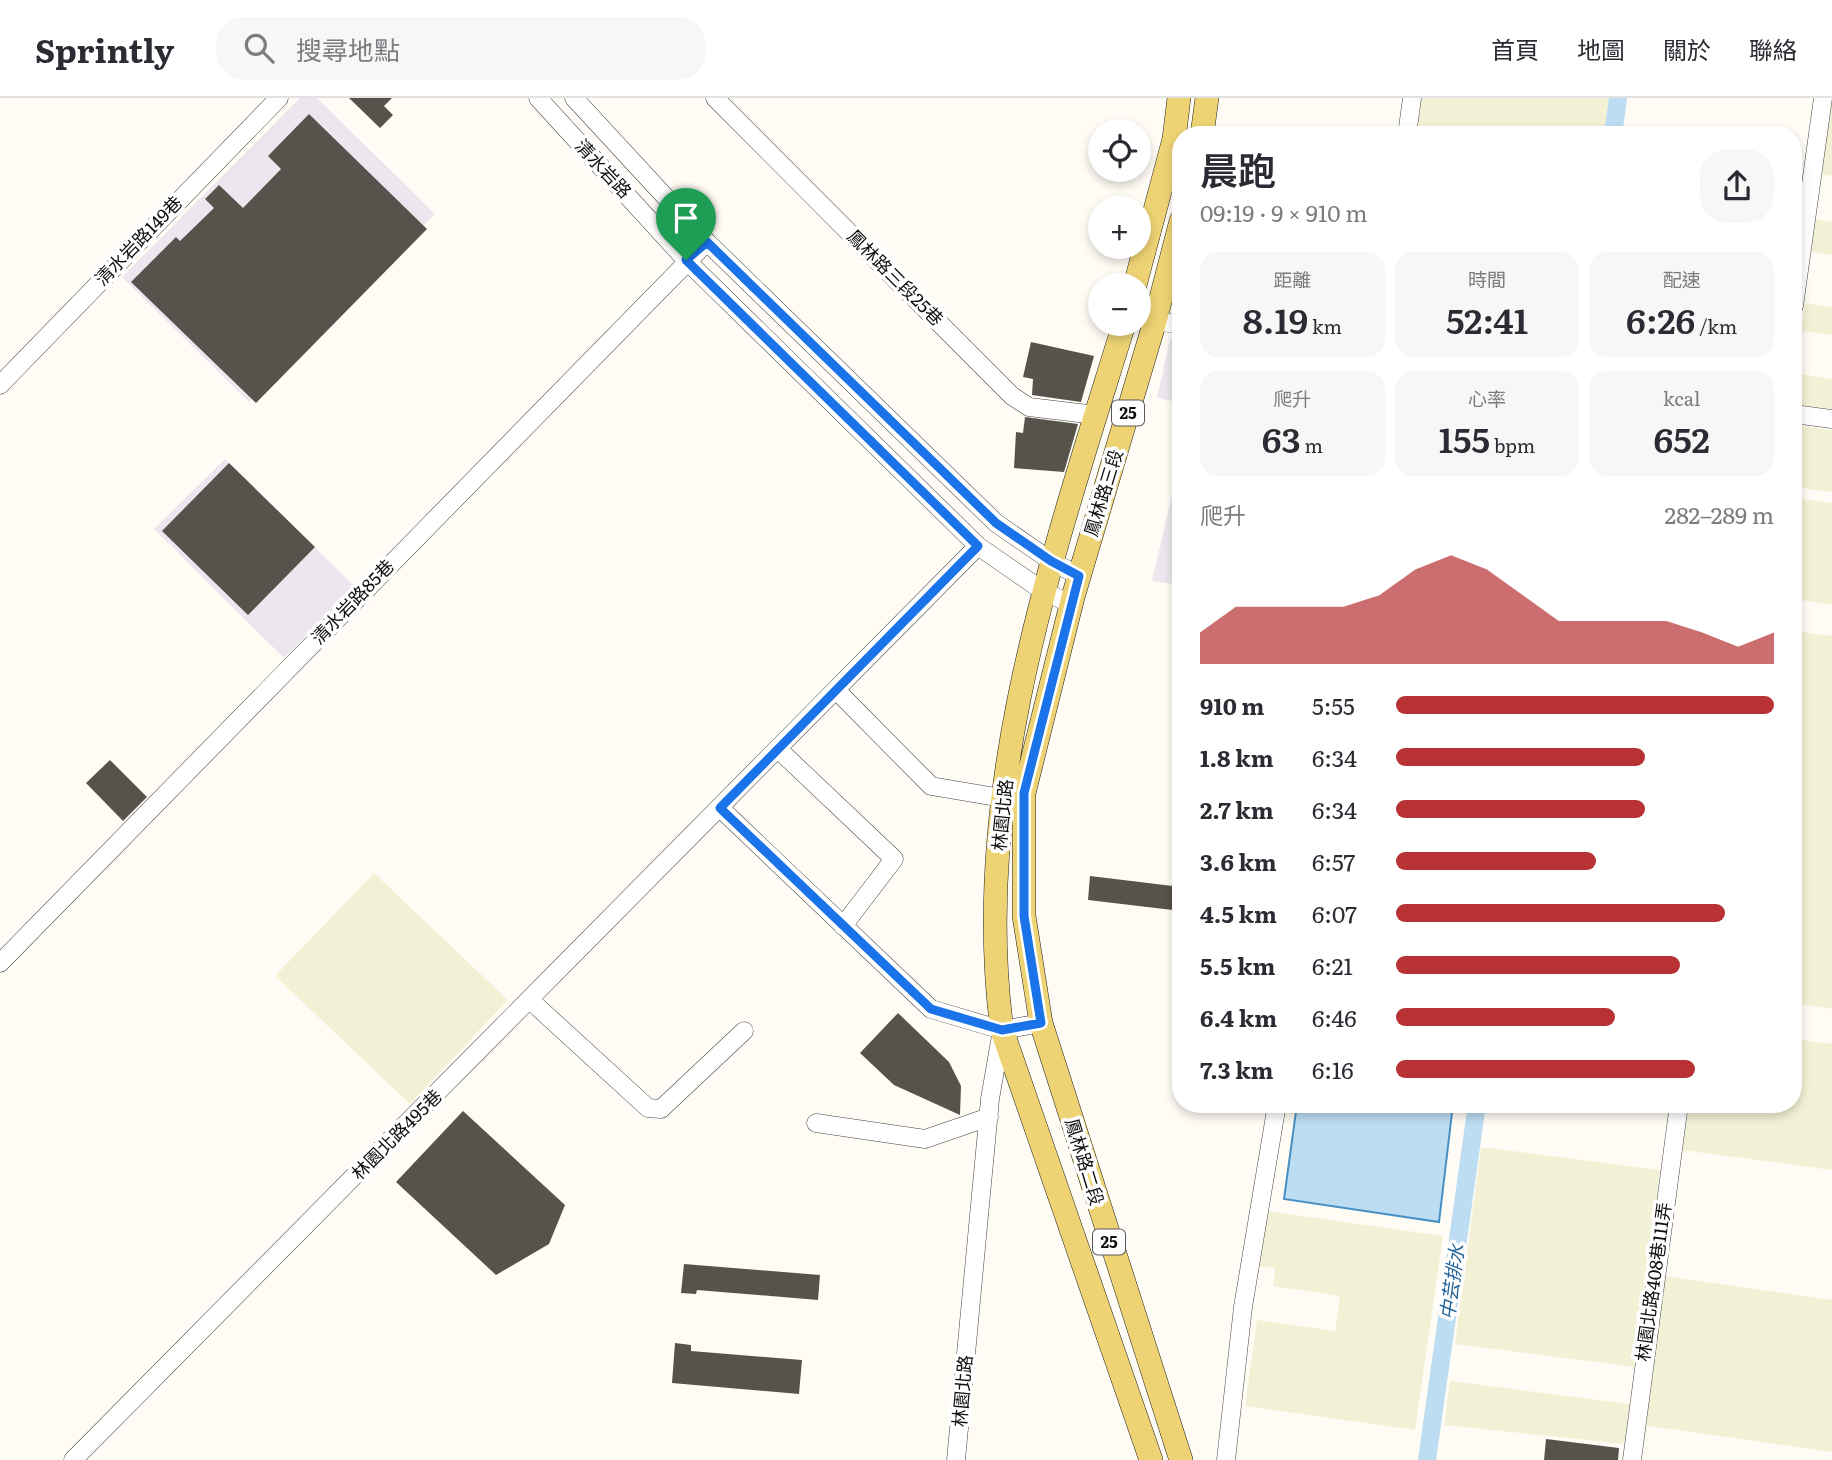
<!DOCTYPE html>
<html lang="zh-TW">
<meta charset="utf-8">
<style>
:root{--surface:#fff;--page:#f7f7f7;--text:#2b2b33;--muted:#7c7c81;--line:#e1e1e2;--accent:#b73135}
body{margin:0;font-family:Literata,"Noto Sans TC",serif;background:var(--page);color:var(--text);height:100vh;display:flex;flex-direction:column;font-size:26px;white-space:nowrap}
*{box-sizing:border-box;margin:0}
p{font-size:23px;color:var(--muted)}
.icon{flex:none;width:38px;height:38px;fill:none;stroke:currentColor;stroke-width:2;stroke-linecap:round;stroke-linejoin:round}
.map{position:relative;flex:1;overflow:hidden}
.details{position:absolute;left:1172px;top:28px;width:630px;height:987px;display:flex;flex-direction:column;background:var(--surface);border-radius:28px;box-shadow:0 4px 10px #0003}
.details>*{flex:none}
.tools{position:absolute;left:1088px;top:21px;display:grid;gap:14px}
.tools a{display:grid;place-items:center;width:63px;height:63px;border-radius:50%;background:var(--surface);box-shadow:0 4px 10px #0003;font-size:35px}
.pin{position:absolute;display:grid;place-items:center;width:60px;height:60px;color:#fff;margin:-72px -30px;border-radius:50% 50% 50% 0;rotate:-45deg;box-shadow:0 0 7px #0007}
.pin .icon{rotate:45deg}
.round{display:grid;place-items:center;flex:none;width:74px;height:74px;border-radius:28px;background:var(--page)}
.head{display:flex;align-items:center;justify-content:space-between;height:119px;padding:0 28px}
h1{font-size:38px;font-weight:600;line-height:52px}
.figures{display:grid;grid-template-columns:repeat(3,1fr);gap:10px;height:119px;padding:7px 28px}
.figures div{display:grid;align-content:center;border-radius:18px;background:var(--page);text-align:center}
.figures b{font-size:35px;font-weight:600}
.figures small{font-size:19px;font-weight:400}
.figures p{font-size:19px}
.chart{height:196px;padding:14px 28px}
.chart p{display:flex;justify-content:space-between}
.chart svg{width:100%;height:126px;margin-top:7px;fill:var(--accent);opacity:.7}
ul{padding:0 28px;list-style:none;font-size:23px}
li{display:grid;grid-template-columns:112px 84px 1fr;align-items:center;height:52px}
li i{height:18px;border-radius:9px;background:var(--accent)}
header{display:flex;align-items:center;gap:42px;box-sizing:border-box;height:98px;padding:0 35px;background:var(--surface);border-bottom:2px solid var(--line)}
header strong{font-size:33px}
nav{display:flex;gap:38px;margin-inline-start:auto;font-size:24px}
.search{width:490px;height:63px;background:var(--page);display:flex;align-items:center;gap:18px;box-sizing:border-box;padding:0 24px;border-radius:28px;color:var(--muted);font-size:26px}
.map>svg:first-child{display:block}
.industrial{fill:#ede6ee}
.farmland{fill:#f3f1d5}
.water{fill:#bcddf2;stroke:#4890c4;stroke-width:2}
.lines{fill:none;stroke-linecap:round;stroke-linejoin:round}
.canal{stroke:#bcddf2;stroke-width:18}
.building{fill:#58524d}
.minor-casing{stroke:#434343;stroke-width:19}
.major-casing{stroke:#212121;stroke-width:24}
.minor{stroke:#fff;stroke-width:18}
.major{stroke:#eed374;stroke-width:23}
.route-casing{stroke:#fff;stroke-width:14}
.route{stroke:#1a73e8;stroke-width:9}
.labels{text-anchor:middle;stroke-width:7;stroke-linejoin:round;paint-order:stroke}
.shield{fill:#fff;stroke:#585858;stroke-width:2}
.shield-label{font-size:16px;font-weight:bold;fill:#101010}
.street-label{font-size:18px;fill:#101010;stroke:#fff}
.water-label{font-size:19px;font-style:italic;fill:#21639a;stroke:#fff}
</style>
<header>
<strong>Sprintly</strong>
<div class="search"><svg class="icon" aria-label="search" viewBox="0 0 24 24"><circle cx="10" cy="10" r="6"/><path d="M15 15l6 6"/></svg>搜尋地點</div>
<nav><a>首頁</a><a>地圖</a><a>關於</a><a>聯絡</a></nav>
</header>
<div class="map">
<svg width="1832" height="1362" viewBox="0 0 1832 1362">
<rect width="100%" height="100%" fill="#fefcf4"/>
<!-- industrial -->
<path class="industrial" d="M300,0H317L435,116L249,304L122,179Z
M1170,241L1181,243V305L1157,300Z
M1181,358V487L1152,483Z
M225,361L355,489L284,560L154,431Z"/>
<!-- farmland -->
<path class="farmland" d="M1419,0H1609L1604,37H1414Z
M1830,0H1832V78L1819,76Z
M1816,121L1832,124V157L1811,154Z
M1805,205L1832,209V237L1801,233Z
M1794,275L1832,281V311L1794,306Z
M1794,327L1832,332V394L1794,389Z
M1794,400L1832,405V507L1794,501Z
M1794,533L1832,538V911L1794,905Z
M374,775L508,902L410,1006L275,878Z
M1794,941L1832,946V1072L1682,1052L1689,1006H1794Z
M1481,1049L1660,1072L1635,1269L1455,1246Z
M1267,1113L1443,1138L1415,1332L1245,1308L1257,1222L1335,1233L1340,1198L1273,1188L1275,1170L1259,1168Z
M1664,1178L1832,1202V1354L1642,1327Z
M1450,1283L1630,1306L1625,1346L1444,1327Z"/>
<!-- water -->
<path class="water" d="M1297,1006H1453L1439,1124L1284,1101Z"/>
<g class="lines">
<!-- canal -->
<path class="canal" d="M1613,37L1618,0
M1427,1362L1477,1006"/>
</g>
<!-- building -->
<path class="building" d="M349,0H392L384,8L393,17L380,30Z
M309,16L427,131L256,305L131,184L176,139L180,143L214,110L205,101L219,87L243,110L281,71L268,58Z
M1031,244L1094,258L1081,304L1032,297L1033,281L1023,279Z
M1025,319L1078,326L1064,374L1014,370L1016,334L1023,335Z
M229,365L315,449L248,517L162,433Z
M110,662L147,699L123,723L86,685Z
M1090,778L1181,789V813L1088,802Z
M898,915L949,964L961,988L960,1017L894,987L860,955Z
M463,1013L565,1107L549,1146L496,1177L396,1084Z
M684,1166L820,1177L818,1202L697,1192L696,1196L681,1195Z
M675,1245L691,1247V1253L802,1262L799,1296L672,1285Z
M1546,1341L1619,1350L1618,1362H1544Z"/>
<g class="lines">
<!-- minor casing -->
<g class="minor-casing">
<path id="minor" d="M538,0L686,162L978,448L1043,493L1071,506
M574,0L707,144L996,425L1051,463L1079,478
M715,0L1012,298L1029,309L1096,317
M1407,37L1412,0
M1794,208L1823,0
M1139,220L1181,227
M0,287L279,0
M1794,316L1832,321
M836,592L931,688L1002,700
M778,651L894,761L843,828
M720,710L931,911L1002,932L1041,925
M0,865L707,144
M531,903L648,1010L661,1011L744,933
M816,1025L925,1041L989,1019
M73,1362L978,448
M956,1362L990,1001L1002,932
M1226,1362L1243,1209L1277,1006
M1632,1362L1679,1006"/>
</g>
<!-- major casing -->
<g class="major-casing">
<path id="major" d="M1202,37L1207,0
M1135,187L1174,41L1179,0
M1124,226C1054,453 970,691 1002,932L1151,1362
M1181,1362L1041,925L1024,818V695L1073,499L1155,223L1181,123"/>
</g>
<!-- minor -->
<use href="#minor" class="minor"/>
<!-- major -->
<use href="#major" class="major"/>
</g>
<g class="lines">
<!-- route casing -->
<g class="route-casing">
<path id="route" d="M707,144L996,425L1051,463L1079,478L1024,695V818L1041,925L1002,932L931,911L720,710L978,448L686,162Z"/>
</g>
<!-- route -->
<use href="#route" class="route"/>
</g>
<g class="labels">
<!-- shield labels -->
<g class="shield">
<rect x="1112" y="302.5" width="32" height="25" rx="5"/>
<rect x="1093" y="1131.5" width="32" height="25" rx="5"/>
</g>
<g class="shield-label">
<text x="1128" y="321">25</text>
<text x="1109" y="1150">25</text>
</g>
<!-- street labels -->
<g class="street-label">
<text transform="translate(603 71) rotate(47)" y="6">清水岩路</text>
<text transform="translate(139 143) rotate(-46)" y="6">清水岩路149巷</text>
<text transform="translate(895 180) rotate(45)" y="6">鳳林路三段25巷</text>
<text transform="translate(1104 395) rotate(-73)" y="6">鳳林路三段</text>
<text transform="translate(353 504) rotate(-46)" y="6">清水岩路85巷</text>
<text transform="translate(1003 717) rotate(-84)" y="6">林園北路</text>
<text transform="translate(397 1037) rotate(-45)" y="6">林園北路495巷</text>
<text transform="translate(1084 1064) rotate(73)" y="6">鳳林路二段</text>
<text transform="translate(1654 1184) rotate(-82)" y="6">林園北路408巷111弄</text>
<text transform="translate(963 1293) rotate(-85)" y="6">林園北路</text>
</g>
<!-- water labels -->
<g class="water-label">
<text transform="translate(1452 1184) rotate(-82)" y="7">中芸排水</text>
</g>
</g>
</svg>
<div class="tools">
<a><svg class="icon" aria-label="locate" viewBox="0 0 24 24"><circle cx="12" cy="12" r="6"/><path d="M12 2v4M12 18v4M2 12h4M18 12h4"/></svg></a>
<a>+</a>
<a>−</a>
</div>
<div class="pin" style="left:686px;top:162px;background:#1e9e55"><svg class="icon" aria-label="arrive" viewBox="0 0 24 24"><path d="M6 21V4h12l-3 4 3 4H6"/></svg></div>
<section class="details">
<div class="head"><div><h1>晨跑</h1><p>09:19 · 9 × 910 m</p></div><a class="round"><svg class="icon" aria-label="share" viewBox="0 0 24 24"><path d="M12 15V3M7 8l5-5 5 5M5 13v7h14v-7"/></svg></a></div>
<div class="figures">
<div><p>距離</p><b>8.19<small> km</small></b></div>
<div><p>時間</p><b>52:41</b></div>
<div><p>配速</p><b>6:26<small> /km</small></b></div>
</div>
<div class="figures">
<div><p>爬升</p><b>63<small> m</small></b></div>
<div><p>心率</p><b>155<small> bpm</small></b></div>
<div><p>kcal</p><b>652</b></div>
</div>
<div class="chart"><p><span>爬升</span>282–289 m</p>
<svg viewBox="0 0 160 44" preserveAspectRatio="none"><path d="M0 44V33L10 24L20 24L30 24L40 24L50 20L60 11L70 6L80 11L90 20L100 29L110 29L120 29L130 29L140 33L150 38L160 33V44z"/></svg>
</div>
<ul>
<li><b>910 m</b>5:55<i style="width:100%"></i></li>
<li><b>1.8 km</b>6:34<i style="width:66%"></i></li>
<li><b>2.7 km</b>6:34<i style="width:66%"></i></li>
<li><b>3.6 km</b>6:57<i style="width:53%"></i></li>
<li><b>4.5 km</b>6:07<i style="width:87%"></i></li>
<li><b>5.5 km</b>6:21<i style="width:75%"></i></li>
<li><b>6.4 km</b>6:46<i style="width:58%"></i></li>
<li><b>7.3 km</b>6:16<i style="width:79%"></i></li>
</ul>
</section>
</div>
